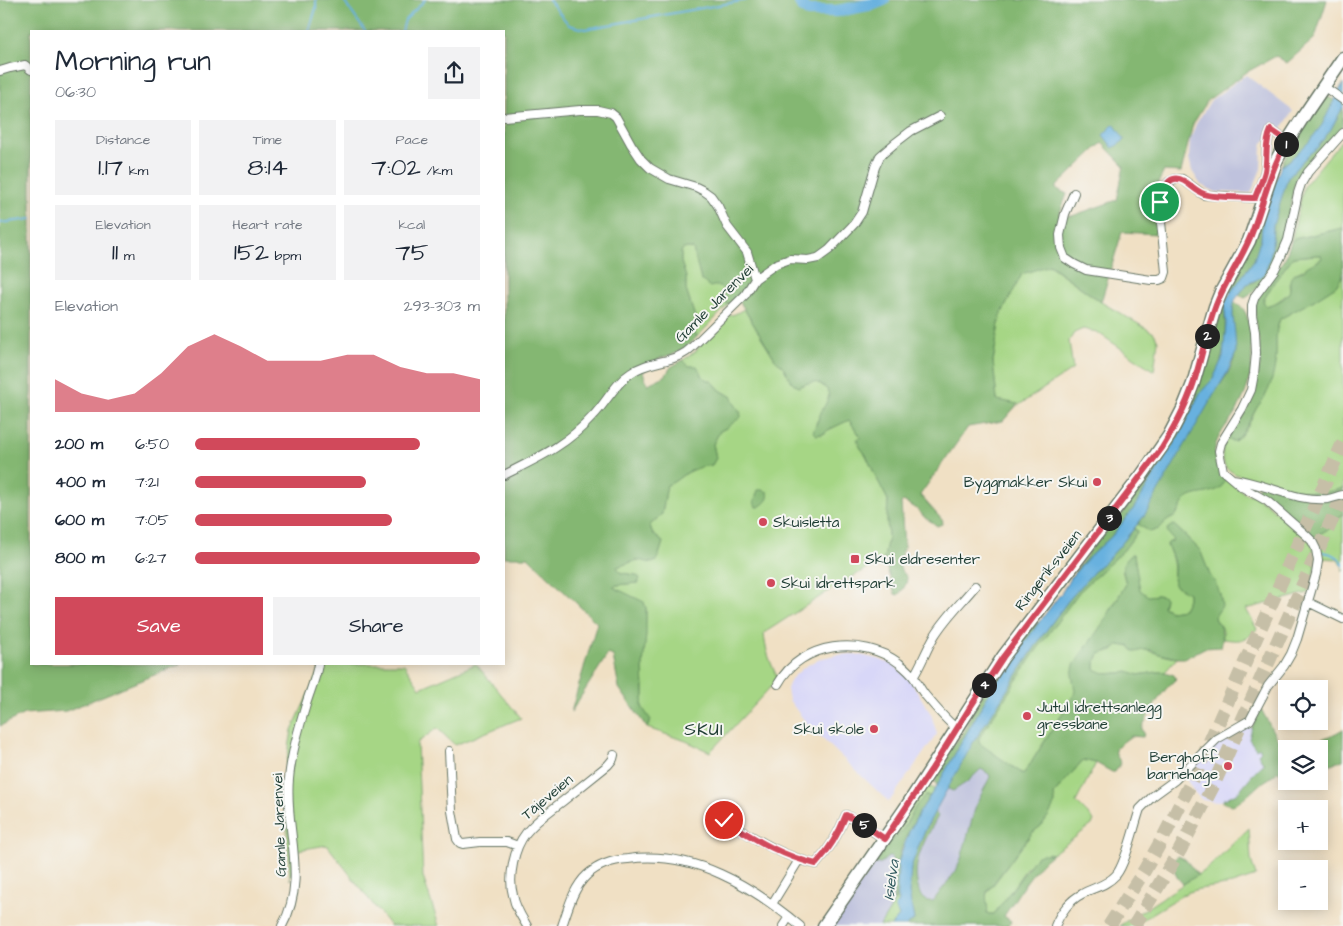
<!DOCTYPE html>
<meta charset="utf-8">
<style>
:root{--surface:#fff;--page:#f2f2f3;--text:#1f2937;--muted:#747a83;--accent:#d1495b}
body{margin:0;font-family:"Architects Daughter",sans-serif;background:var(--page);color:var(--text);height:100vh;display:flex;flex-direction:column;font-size:19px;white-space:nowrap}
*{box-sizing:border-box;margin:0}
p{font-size:16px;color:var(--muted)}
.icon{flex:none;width:28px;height:28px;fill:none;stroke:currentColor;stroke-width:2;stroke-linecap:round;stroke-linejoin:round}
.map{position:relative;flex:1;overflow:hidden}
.sheet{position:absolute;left:30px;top:30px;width:475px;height:635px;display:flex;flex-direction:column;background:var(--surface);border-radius:0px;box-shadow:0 2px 12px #0003}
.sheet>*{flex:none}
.buttons{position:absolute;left:1278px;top:680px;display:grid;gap:10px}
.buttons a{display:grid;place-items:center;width:50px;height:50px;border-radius:0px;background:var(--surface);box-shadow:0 2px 12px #0003;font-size:25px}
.pin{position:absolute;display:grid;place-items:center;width:42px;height:42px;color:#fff;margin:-21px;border:2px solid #fff;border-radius:50%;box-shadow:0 1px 5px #0007}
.km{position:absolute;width:25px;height:25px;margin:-12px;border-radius:50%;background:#222;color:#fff;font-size:14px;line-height:25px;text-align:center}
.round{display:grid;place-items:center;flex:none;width:52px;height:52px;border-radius:0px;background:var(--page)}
.summary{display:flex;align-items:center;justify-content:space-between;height:85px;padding:0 25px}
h1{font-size:28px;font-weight:600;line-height:38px}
.figures{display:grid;grid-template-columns:repeat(3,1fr);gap:8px;height:85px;padding:5px 25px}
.figures div{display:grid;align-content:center;border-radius:0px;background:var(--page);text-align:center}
.figures b{font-size:25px;font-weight:600}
.figures small{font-size:14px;font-weight:400}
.figures p{font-size:14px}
.chart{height:140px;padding:10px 25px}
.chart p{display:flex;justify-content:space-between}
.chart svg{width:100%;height:90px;margin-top:5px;fill:var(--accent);opacity:.7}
.primary-button{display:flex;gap:10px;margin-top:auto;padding:10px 25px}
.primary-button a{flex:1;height:58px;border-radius:0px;background:var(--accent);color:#fff;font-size:20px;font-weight:600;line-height:58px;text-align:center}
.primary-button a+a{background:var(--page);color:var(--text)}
ul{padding:0 25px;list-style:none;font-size:16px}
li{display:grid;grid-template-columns:80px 60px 1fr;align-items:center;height:38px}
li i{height:12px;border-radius:6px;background:var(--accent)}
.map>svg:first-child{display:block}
.built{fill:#d8d7f8}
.industrial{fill:#bfc2dd}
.green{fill:#a6d685;stroke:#628a5c}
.forest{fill:#84b772;stroke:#527a53;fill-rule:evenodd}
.water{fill:#67b1df;stroke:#43778a}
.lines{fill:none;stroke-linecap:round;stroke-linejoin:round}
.stream{stroke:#67b1df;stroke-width:2}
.river{stroke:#67b1df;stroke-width:12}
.highway-tunnel{stroke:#c6bfa7;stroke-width:14;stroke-dasharray:14 7;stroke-linecap:butt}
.street-casing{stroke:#687666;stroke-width:10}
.primary-casing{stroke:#687666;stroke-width:15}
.street{stroke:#fff;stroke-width:8}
.primary{stroke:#fff;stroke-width:12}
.route-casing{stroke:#fff;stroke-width:10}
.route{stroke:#d1495b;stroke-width:6}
.poi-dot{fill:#d1495b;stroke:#f6f6f2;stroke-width:2}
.labels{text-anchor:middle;stroke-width:4;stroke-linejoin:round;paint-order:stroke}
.street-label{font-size:15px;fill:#1f3d34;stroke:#f6f6f2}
.poi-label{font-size:15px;fill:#1f3d34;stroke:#f6f6f2;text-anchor:start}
.water-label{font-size:16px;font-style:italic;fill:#315a5f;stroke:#f6f6f2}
.quarter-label{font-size:18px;letter-spacing:1px;fill:#1f3d34;stroke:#f6f6f2}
</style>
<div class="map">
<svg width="1343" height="926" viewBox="0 0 1343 926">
<rect width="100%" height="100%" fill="#f6f6f2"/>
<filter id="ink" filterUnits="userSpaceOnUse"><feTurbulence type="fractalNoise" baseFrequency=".02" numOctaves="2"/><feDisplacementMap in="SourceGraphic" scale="10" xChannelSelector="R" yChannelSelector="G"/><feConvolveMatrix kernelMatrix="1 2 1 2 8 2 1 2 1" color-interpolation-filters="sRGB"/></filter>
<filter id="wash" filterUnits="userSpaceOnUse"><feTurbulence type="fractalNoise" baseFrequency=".0096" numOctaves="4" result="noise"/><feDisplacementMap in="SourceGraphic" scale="20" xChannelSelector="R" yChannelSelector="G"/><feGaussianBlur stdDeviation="1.12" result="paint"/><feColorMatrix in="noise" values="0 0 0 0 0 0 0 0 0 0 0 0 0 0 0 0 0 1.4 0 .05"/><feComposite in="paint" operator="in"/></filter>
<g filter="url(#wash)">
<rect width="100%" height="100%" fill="#f0e0c4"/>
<!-- built -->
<path class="built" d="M855,654L878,659L894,665L910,680L931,714L937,734L889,802L807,724L789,700L787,689L791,679L803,668L818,659L836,655Z
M1252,727L1249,739L1260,749L1261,751L1258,754L1264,764L1258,768L1238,792L1223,800L1216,802L1202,800L1194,792L1185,777L1200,760L1213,747L1223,739L1241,729Z"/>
<!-- industrial -->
<path class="industrial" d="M1246,75L1293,111L1280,132L1271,135L1262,144L1261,169L1251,193L1216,192L1201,185L1192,171L1189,158L1190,141L1196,124L1211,100Z
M981,769L989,774L990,777L976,805L961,859L956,871L933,901L924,900L919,894L915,872L917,861L922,847L937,817L934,812L946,788L953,791L967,782Z
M888,857H891L892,859L894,875L892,906L880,926H830L874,863Z"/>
<!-- green -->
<path class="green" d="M1343,139V228L1294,239L1291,242L1304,186Z
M688,248H693L701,280L722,287L726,293V303L729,304L697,337L693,327L696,320L686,290V277L681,262V252L684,249Z
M1316,255H1321L1322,258C1318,261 1300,272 1296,273L1289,283L1290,290L1289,293L1277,302L1266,306L1263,301L1274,282L1293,257Z
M1049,265L1101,302L1154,333L1158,341L1154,371L1097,332L1083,329L1074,333L1069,341L1073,369L1019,405L997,400L993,362L1000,317L1022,273Z
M1343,275V488C1316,498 1290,489 1264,480L1262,483L1235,474L1225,467L1222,456L1223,447L1227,439L1247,428L1257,407L1266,395L1276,344L1275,335L1280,319L1314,300L1336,286Z
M744,309L775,359L784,368L791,381L798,387C803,385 808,382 813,382C823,382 832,392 828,401C825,409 820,416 816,423L821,435L825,433L828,430L849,420L861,437L860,447L866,455L875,475L888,500L887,518L888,536L884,559L841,583L764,633C765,650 771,664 778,679L710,752L686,741L647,728C653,717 641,712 642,703C642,700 644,698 644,695C645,685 642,674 643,664C644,645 646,627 646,608L612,587L617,585L637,583L636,575L621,573L616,567L638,559L645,561H657L663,542L652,533L650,525L662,514L667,484C676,482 678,478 685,474C694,469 702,466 712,465L716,458L713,444L720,431L726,428L741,413L732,401V397L720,390L713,382L704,378L697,367L689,366L683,360L696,351L702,343L704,338L726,316L735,314Z
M1193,397L1196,400L1178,437L1156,472L1150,475Z
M1225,476L1236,487L1246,494L1253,495L1267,504L1310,541L1314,550L1315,566L1308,593L1246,609L1257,629C1245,642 1239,641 1223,639V631L1215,618L1220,594L1215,582L1210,576L1200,550L1174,525L1175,540L1168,543L1167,545C1173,559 1175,565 1173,580L1188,593V599L1183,609L1171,611L1163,607L1165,598L1157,595L1148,597L1139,590L1134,555L1132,554L1129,556L1122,570L1126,584L1103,623L1074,695L1027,769L1023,774L983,747L979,743L978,738L1033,655L1079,592L1123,551L1138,531L1134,529L1138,524L1150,532C1155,528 1161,524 1167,521C1169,519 1172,519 1174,517C1180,513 1180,503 1187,498C1200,489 1224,497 1225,476Z
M1343,513V571L1342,566L1337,559L1322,558L1321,549L1314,537L1332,527Z
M1119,645L1126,646L1130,645L1135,652C1148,648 1148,651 1160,654C1165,656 1171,657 1177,658L1165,672H1157L1138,675L1131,672L1106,674L1095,670V663L1099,654L1113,650Z
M322,664H404L420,688L476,664L521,718L455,745L437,728L417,743L423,877L439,926H390L327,845L298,850L290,880L284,778L292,730Z
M1083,760L1096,763L1076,802L1094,820L1092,825L1052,854L1049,853L1027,867L998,910L994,914H987L985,897L987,893L1032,833L1042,825L1055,803L1054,794Z
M927,787H930L935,789L930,796H925L917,804L902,831L897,837L887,843L923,790Z
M1249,828L1251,860L1256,876L1232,884L1199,889L1186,893L1137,923L1130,926H1119L1208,868Z
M897,895C900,902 897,908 899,916L891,926H880L892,906L893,902H894Z"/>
<!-- forest -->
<path class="forest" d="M0,0H1327L1315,38L1287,63L1276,56L1247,72L1208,100L1193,124L1181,172L1164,171L1154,191L1157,234L1122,232L1101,302L1050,265L1022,274L1000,317L993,362L997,400L1018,404L1003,421L968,427L920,495L943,521L942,524L937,526L932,522L925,518L920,512L914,507L903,501L901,503L904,547L898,563L901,570L907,577C907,584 903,590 898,595L895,594L884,559L888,536L887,518L888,500L875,475L866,455L860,447L857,439L861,437L849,420L828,430L825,433L817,435L813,432C816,425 819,417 822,410C828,400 834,391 820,384C813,380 805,384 798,387L791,381L784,368L775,359L737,297L729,304H726C724,293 725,282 710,287L701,280L693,249L688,248L683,249L681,252V262L686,277V290L696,320L693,327L697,337L689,345L677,353L660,358L643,372L648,385L650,383L665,376L671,367L683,360L689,366H697L704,378L713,382L720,390L732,397C733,405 741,409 741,417L726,428L720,431L713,444L716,458L712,465C702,466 694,469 685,474C678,478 676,482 667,485L662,514L650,525L652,533L663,542L657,561L652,563L638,560L617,567L621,573L636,575L640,578L638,583L617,585L613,587L644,602L646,608V634L643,666L644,695L642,704V707L651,720L647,728L619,688L613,656L608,654L571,712L597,623L528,557H504V31H31V664H181L66,711L24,714L0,726ZM1102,143L1124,166L1117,200L1072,216L1059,215L1067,194L1055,188Z
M1328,97L1334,100C1330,108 1327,117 1322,125C1312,141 1296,156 1281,166C1285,154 1318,101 1328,97Z
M1343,107V128L1317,157L1299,174L1294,187L1284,239L1279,254L1265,278L1256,289L1250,295L1245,298L1239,295L1247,284L1254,282L1269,261L1272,248L1273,225L1288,177L1308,155L1317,148L1331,129Z
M1261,218L1262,225L1261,238L1254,260L1237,284L1230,292L1229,289Z
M1343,228V275L1336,286L1314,300L1280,319C1274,334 1277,344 1276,358C1274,371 1272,385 1265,396C1263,400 1259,404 1256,409C1249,421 1246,432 1235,441H1231L1227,439L1249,402L1258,375L1260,365L1259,342L1255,319L1256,300L1285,258L1291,242L1294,239ZM1316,255H1321L1322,258C1318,262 1313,263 1308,266C1306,267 1304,270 1302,271C1299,273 1294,272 1292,276C1289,280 1290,284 1290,288C1290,298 1274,304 1266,306L1263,301L1274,282L1293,257Z
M1224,302C1226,330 1227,354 1213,379C1208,387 1201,392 1196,400L1193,397Z
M1234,302C1246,307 1248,318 1250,330C1254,358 1252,384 1238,408C1231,421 1220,431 1216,444C1214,451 1214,457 1216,463C1219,471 1228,475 1224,483C1218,495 1200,492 1190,497C1182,501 1181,508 1176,515C1174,518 1170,518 1167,521C1164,523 1162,526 1159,529L1150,532L1138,524L1144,516C1166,477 1188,438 1211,399C1218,386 1230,374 1234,359C1238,340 1230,320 1234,302Z
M1156,472L1134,508L1111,537L1089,557L1071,577L1099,538L1115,524L1150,475Z
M1263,480C1289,488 1316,498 1343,488V513L1332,527L1314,537L1274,504L1257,493V489Z
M758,490H762L768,492C770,499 765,503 759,507H756L754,502Z
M1174,525L1200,550L1210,575L1215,582L1220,594L1222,606L1216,615L1215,618C1222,631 1224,633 1221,647L1204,648L1186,658H1177L1159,654L1151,650H1143L1136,652L1132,650L1129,645L1126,646L1119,645L1113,650L1099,654L1095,663V669L1106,674L1131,672L1138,675L1157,672H1165L1174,675L1176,679C1159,694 1153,708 1142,727V730L1144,733L1143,737L1131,736L1115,748L1116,755L1121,763L1115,772H1112L1096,763L1083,760L1054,794L1055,803L1049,815L1042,825L1032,833L987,892C985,900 989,906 987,914H994L1036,857L1043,854H1052C1032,869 1018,895 1004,916L1011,921L1009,926H906L914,920L909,893L911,867L919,845L934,812L938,816C925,841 910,862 919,891C921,898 925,902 933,901L956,871L961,859L976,805L990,777L989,774L981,769L967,782L953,791L946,788L974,741L1042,636L1068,601L1098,567L1106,561L1134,529L1138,531L1123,551L1079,592L1033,655L979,738V743L1023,774L1027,769L1074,695L1075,690L1072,675L1074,665L1103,623L1126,584C1123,571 1119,563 1132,554L1134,555L1140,590L1148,596L1157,595L1163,596L1165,598L1163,607L1170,611L1183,609L1188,599V593L1174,585C1173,580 1174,576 1174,571C1175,561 1171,554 1167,545L1168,543L1174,540L1168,533L1167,529L1171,526Z
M1040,621L991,690L937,786L935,783L936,775L952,747L961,736L972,713L985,691L1031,628Z
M1261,709L1276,737L1286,752V773L1285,775L1278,771C1272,778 1265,780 1258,786C1252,791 1243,801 1235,804C1231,806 1227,804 1223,802V800L1238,792L1258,768L1264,764L1258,754L1261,751L1259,747L1256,749L1249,739L1252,727Z
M1343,729V760L1331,764L1323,765L1322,762C1328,752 1327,749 1322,739L1336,733Z
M925,796H930C917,816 902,839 898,863C896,876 899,890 894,902H893L894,875L892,859L891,857H888L881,863L877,864L874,863L887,843L897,837L902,831L917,804Z
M1178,856L1185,859L1198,875L1183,884L1177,877L1171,862Z"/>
<!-- water -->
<path class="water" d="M1343,83V107L1331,129L1317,148L1308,155L1288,177L1273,225L1272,248L1269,261L1265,272L1260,278L1247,284L1235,300L1233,308V316L1235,334L1236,353L1227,373L1213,396L1144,516L1118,548L1106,561L1098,567L1068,601L1042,636L974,741L928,824L919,845L911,867L909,893L914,920L906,926H891L899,916L895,907L898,903L899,900L897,895L898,863L909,832L919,813L938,784L991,690L1040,621L1062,592L1071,577L1089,557L1111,537L1134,508L1178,437L1200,393L1213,379L1223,357L1226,324L1224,302L1254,260L1261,238L1262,225L1261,218L1281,166L1289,161L1308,143L1322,125Z
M1114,124L1125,140L1113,148L1103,135Z"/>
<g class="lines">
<!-- stream -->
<path class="stream" d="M343,0L365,31
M549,0L569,25L585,29L747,0
M309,31L316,8V0
M402,31L405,20L425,0
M0,223L31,219
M1321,552C1331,553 1339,555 1343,565"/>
<!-- river -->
<path class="river" d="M799,0L802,7L808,11H837L874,4L884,0"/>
</g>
</g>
<g filter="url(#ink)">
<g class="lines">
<!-- highway-tunnel -->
<path class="highway-tunnel" d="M1109,926L1144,871L1163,838L1194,777L1343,443
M1134,926L1180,850L1213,786L1343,495"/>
<!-- street casing -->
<g class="street-casing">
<path id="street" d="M0,71L10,68L25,65L31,70
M1323,86L1343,100
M504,117L580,110H598L611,113L616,117L631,144L641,159L650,168L669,179L696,187L704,191L711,196L718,206L727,226L747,252L755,279
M1074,193L1065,214L1060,235L1061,248L1065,258L1074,264L1086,270L1151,280H1159L1164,278L1166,272L1159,202L1164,188L1169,182L1175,179H1182L1204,195L1255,198C1259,189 1263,180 1265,171C1268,156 1264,145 1271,130L1287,141
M504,475C538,458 567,445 593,416C606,403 615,383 631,373C646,362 665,363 681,355C685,353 688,351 691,348L745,295L755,279L776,264L790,259L808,260L818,258L829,250L854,224L862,212L875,167L880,156L894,144L911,131L940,116
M1233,479C1265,483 1295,502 1328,499C1333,498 1338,496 1343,495
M1308,602L1343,619
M914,676C922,663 927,648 935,635C946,617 962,602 975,586
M778,684C801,642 862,635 899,663C904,667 911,673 915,679C918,684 921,690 925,695C935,707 945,719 957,729
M449,751L452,811L457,839L460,843L463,844L480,842H507L518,846
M724,820C755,838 781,856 816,864C829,850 839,833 846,815L863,825L885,839
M772,904L799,860
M282,926C309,878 284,829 289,779C291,755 298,731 305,708C309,693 316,679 318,664
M527,926C521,916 515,907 513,895C508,877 514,848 526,833C536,820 550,811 563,801C578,789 593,777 608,765L613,759L614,755
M562,926C568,909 573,888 587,875C598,865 613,860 628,859C694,850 752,886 800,926
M783,926L789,917
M1055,926C1060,913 1070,900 1082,894C1094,887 1106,886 1116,875C1126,863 1134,826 1140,809L1153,796L1175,780L1217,739L1250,720L1268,686L1284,666L1291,654L1297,639L1316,574L1318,561L1316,549L1312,541L1306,535L1267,501L1242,487L1223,471L1219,451L1221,443L1242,409L1251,390L1254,374L1256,353L1255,332L1252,315V305L1255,296L1275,269L1282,254L1288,240L1298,193L1301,184L1308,172L1343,133"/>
</g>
<!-- primary casing -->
<g class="primary-casing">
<path id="primary" d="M824,926L905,809L1003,657L1142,475L1169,436L1183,409L1193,384L1215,307L1221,292L1249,241L1276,161L1282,150L1305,114L1343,58"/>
</g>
<!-- street -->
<use href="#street" class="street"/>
<!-- primary -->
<use href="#primary" class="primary"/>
</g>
</g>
<g class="lines" filter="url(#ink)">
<!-- route casing -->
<g class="route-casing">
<path id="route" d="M724,820C755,839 781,856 816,864C829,850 839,833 846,815L863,824L885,839L931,770L971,706L1003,657L1162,448C1176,425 1189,401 1196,375C1203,352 1207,328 1216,305C1226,279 1244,256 1253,230C1264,200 1271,168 1287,141L1271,130C1264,145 1268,156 1265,171C1263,180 1258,189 1255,198C1243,197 1214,198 1204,194C1197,192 1191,185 1184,181C1169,172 1162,190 1160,202"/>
</g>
<!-- route -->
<use href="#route" class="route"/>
</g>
<!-- markers -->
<g class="poi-dot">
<circle cx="1097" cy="482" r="5"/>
<circle cx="763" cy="522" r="5"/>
<rect x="850" y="554" width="10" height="10" rx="2.5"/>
<circle cx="771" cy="583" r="5"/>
<circle cx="1027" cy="716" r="5"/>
<circle cx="874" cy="729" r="5"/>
<circle cx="1228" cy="766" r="5"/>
</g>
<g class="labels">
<!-- street labels -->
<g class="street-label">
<text transform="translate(714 303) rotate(-45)" y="5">Gamle Jarenvei</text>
<text transform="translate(1048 570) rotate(-52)" y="5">Ringeriksveien</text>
<text transform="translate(547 797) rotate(-40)" y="5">Tåjeveien</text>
<text transform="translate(279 825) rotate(-92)" y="5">Gamle Jarenvei</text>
</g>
<!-- poi labels -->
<g class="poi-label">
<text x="1087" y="487" text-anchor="end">Byggmakker Skui</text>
<text x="773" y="527">Skuisletta</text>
<text x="865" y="564">Skui eldresenter</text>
<text x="781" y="588">Skui idrettspark</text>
<text x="1037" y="712">Jutul idrettsanlegg<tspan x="1037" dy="17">gressbane</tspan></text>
<text x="864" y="734" text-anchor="end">Skui skole</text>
<text x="1218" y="762" text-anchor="end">Berghoff<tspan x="1218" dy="17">barnehage</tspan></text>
</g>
<!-- water labels -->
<g class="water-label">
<text transform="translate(890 880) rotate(-82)" y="6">Isielva</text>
</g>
<!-- quarter labels -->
<g class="quarter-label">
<text x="704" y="735">SKUI</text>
</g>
</g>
</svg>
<div class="buttons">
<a><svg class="icon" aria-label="locate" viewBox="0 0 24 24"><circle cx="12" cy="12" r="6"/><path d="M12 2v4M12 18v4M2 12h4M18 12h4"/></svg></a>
<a><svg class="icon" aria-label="layers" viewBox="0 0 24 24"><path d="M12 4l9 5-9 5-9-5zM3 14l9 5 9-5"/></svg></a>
<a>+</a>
<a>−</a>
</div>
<div class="pin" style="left:1160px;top:202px;background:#1e9e55"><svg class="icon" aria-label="arrive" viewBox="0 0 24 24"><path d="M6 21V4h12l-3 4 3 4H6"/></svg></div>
<div class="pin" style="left:724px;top:820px;background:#d93025"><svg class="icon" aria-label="check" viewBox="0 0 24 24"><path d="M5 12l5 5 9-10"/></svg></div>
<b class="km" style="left:1286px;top:144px">1</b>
<b class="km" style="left:1207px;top:336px">2</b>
<b class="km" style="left:1109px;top:518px">3</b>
<b class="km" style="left:984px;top:685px">4</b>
<b class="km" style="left:864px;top:825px">5</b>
<section class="sheet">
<div class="summary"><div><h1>Morning run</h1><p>06:30</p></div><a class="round"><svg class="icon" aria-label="share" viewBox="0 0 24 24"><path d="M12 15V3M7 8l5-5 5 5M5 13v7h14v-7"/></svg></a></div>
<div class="figures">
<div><p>Distance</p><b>1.17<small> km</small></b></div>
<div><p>Time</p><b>8:14</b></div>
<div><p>Pace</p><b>7:02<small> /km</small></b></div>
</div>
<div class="figures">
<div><p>Elevation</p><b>11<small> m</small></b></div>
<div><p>Heart rate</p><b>152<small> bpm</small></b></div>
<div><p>kcal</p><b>75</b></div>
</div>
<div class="chart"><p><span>Elevation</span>293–303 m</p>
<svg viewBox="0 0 160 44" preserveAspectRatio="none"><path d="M0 44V28L10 35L20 38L30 35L40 25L50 12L60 6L70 12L80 19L90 19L100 19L110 16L120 16L130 22L140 25L150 25L160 28V44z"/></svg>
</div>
<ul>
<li><b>200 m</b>6:50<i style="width:79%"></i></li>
<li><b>400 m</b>7:21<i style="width:60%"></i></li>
<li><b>600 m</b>7:05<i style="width:69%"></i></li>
<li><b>800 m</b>6:27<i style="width:100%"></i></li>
</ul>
<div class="primary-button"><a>Save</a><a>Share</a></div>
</section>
</div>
